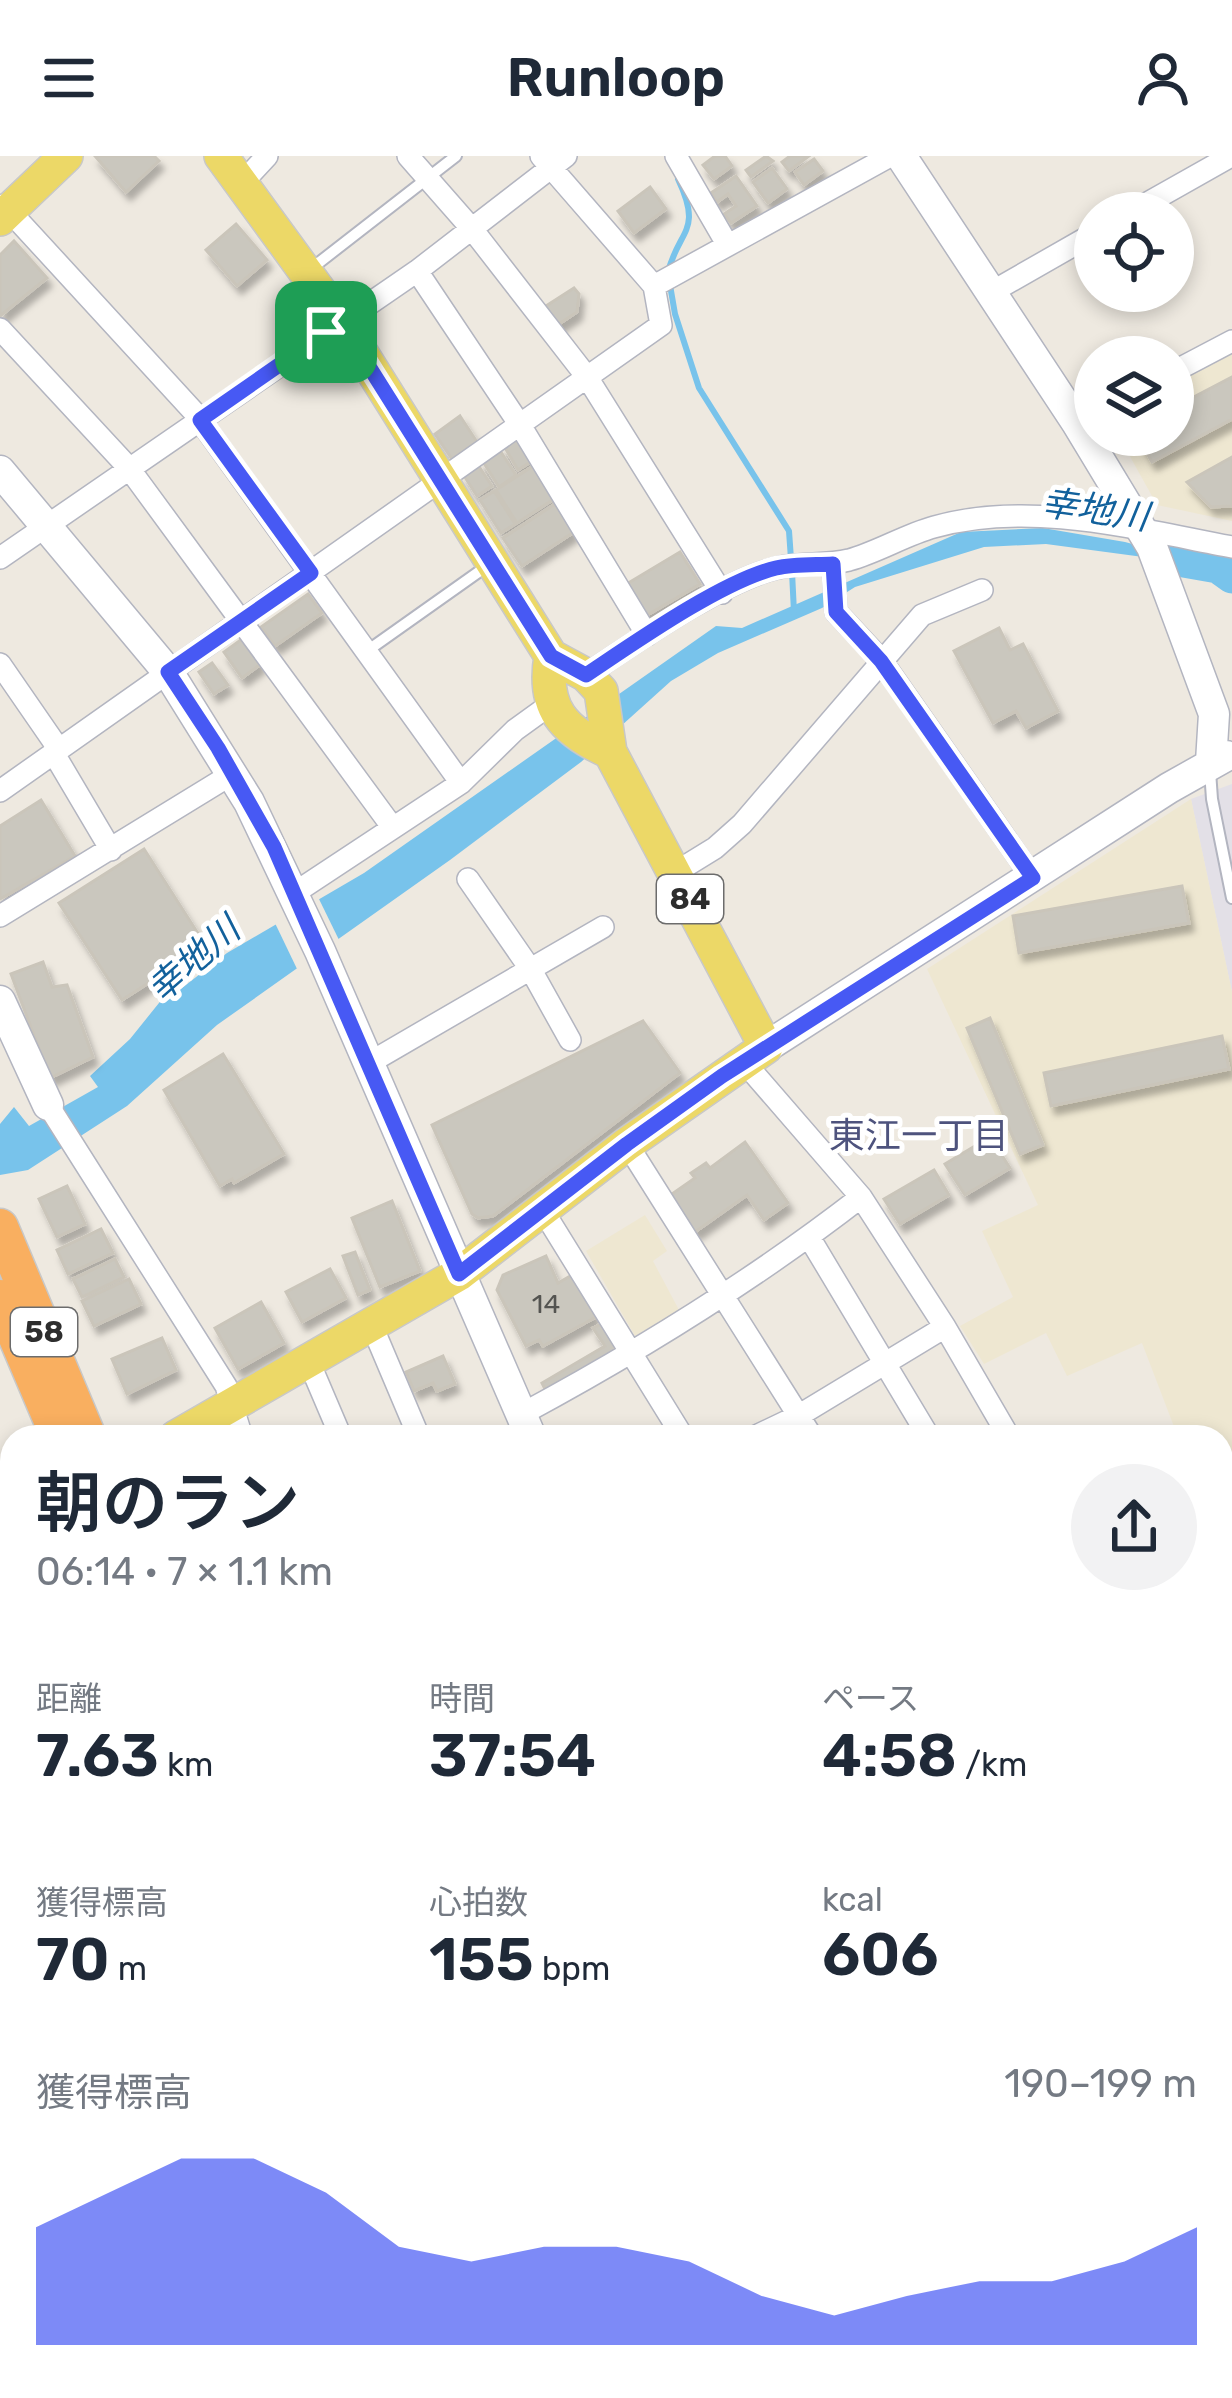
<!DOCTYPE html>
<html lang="ja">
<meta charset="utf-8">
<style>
:root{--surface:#fff;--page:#f2f2f3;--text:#1f2937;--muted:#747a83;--accent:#4759f4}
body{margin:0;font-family:Rubik,"Noto Sans JP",sans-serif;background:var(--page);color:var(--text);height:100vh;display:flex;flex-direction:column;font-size:45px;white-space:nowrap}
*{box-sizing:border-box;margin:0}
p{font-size:39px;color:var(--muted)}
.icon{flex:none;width:66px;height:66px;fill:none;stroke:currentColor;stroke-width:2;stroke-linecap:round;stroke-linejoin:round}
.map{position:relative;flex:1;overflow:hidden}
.sheet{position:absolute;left:0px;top:1269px;width:1233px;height:975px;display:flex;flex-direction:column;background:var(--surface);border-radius:36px 36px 0 0;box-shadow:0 6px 18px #0003}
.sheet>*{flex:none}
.fabs{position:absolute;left:1074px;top:36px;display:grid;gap:24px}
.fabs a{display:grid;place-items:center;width:120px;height:120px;border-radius:50%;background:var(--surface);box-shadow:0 6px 18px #0003;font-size:60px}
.pin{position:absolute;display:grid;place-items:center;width:102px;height:102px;color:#fff;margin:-51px;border-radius:24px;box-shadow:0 6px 18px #0006}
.round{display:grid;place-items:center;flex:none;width:126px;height:126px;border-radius:63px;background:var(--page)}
.head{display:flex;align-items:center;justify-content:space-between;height:204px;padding:0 36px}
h1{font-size:66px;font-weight:600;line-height:90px}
.figures{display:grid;grid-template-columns:repeat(3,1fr);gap:18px;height:204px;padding:12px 36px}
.figures div{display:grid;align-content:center}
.figures b{font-size:60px;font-weight:600}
.figures small{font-size:33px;font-weight:400}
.figures p{font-size:33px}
.chart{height:336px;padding:24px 36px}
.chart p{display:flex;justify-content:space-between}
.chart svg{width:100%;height:216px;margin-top:12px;fill:var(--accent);opacity:.7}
header{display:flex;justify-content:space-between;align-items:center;height:156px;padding:0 36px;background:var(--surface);font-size:54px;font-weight:600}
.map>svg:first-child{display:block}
.industrial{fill:#e3e0e7}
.education{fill:#eee7d1}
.green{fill:#b0e29f}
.water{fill:#78c3eb}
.pier{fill:#eee9e0}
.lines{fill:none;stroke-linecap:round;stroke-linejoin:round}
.stream{stroke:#78c3eb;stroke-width:6}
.river{stroke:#78c3eb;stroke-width:33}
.building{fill:#cac7be;stroke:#cac5ba;stroke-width:3;filter:url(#shadow)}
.lane-casing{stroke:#b3b5c0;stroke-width:14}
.street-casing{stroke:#b3b5c0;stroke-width:24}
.secondary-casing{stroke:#b3b5c0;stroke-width:33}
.primary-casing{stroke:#c8c8c8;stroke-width:36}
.highway-casing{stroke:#c8c8c8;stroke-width:39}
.lane{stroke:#fff;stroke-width:10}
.street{stroke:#fff;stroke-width:21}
.secondary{stroke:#fff;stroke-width:30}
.primary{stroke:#ecd867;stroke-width:33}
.highway{stroke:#f9af60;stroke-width:36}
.route-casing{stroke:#fff;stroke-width:24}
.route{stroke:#4759f4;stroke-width:15}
.labels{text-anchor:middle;stroke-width:10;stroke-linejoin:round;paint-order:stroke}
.number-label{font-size:27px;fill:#545451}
.shield{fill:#fff;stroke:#6c6c6c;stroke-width:3}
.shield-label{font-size:30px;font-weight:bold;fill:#2d2d2d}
.water-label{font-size:36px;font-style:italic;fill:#12619c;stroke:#fff}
.neighbourhood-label{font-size:36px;fill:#4e537d;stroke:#fff}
</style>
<header><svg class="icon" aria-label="menu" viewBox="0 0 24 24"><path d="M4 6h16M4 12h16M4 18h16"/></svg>Runloop<svg class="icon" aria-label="person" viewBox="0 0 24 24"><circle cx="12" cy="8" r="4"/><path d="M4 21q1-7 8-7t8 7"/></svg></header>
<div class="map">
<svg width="1232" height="2242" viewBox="0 0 1232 2242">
<defs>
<filter id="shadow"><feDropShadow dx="4.5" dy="8" stdDeviation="3" flood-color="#0004"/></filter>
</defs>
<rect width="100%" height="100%" fill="#eee9e0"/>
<!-- industrial -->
<path class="industrial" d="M1232,628V836L1191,643Z"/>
<!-- education -->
<path class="education" d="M1232,193V365L1157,349L1118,279H1173V225Z
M1191,643L1232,836V1358L1221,1365V1281H1178L1142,1187L1067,1220L1046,1177L984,1208L960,1170L1013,1141L982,1075L1038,1049L927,813Z
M645,1059L667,1095L653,1105L679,1154L635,1180L586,1095Z"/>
<!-- green -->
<path class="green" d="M1,1692L12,1708V1808L0,1809Z
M960,2232H1069L1073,2242H955Z"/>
<!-- water -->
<path class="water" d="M1043,372L1125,386L1218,411L1046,388L984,391L855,431L822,452L718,497L671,525L581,606L450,704L217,869L127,950L28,1014L0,1019V968L14,951L29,970L98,931L90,920L130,883L167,837L173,839L227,797L364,717L716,470L742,472L961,376Z"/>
<!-- pier -->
<path class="pier" d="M318,741L340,786L298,815L274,765Z"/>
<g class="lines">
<!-- stream -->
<path class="stream" d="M668,116C679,73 703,76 678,23
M670,129L675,158L699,232L789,375L791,403
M792,416L794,456
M927,2242L938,2232"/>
<!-- river -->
<path class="river" d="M1178,404L1218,411L1232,421"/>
</g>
<!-- building -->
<path class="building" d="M95,0H154L159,5L126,36Z
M715,0H725L732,10L714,23L703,9Z
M766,0L773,5L751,21L746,14Z
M790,0H809L789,15L782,6Z
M814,3L823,15L804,29L795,16Z
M772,12L787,33L768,47L753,26Z
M736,20L757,50L731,67L724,58L736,50L728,38L717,46L711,37Z
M650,31L666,53L634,77L618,55Z
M236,68L267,104L237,130L206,94Z
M14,85L47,122L0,160V99Z
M574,132L579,138L577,156L556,170L543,152Z
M1232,221V263L1152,306L1137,279H1173V252Z
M460,260L477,286L452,303L435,278Z
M517,282L532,305L518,314L504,290Z
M499,293L516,319L499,331L482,304Z
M1232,301V350L1211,351L1187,326Z
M478,309L492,330L477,340L463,318Z
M533,310L554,343L517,367L496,334Z
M494,335L515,368L501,377L480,344Z
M555,348L574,376L522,410L503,382Z
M680,396L700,428L644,461L625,429Z
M308,438L322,457L275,490L261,471Z
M999,472L1010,494L1023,488L1058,555L1026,572L1016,555L993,567L954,495Z
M242,483L261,508L242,522L224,496Z
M212,507L228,529L214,538L199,516Z
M41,644L75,700L0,743V670Z
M144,693L206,790L122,844L59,747Z
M1182,730L1189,767L1019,797L1013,760Z
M43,806L52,831L67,829L93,901L50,922L11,818Z
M990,862L1043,989L1020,998L967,872Z
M643,865L680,917L493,1060L478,1062L472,1058L432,969Z
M1222,880L1229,913L1051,950L1044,917Z
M223,898L284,998L234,1027L232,1023L220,1030L164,934Z
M990,981L1010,1012L965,1039L945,1008Z
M745,986L788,1047L764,1064L747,1039L695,1076L669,1040L695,1022L691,1017L706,1007L710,1012Z
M934,1014L949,1039L900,1068L884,1043Z
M67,1030L85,1068L57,1081L39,1043Z
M392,1045L420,1115L380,1131L352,1062Z
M101,1073L113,1097L68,1118L57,1094Z
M355,1096L370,1134L358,1139L343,1100Z
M546,1100L558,1127L572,1119L596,1161L543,1190L539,1184L526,1190L497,1134L503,1119Z
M115,1103L124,1121L82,1141L73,1123Z
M330,1113L346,1142L302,1166L286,1136Z
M129,1123L141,1148L94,1170L82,1145Z
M261,1146L284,1187L238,1213L215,1172Z
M601,1168L620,1195L545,1233L542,1227L605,1190L593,1172Z
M162,1182L176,1214L127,1238L112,1203Z
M443,1200L455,1228L437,1235L433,1227L414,1235L406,1216Z
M12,1414V1530L0,1484V1417Z
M8,1911L12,1966L0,1967V1912Z
M12,1976V1992L0,1994V1978Z
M12,2004V2040L5,2041L0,2006Z
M158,2232H201L203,2242H160Z
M218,2232H270L272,2242H220Z"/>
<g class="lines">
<!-- lane casing -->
<g class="lane-casing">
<path id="lane" d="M312,112L456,0
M367,495L487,410
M1210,615L1212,643L1232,742"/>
</g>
<!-- street casing -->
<g class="street-casing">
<path id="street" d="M408,0L472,73L587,221L722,437
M676,0L727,88
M242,27L267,0
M4,49L194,256L461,627
M1130,57L1231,0
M417,115L520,269L647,479
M654,130L890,0
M990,137L1095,77
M0,173L128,311L393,672
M1173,216L1232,185
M0,402L417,115L566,0
M833,408L836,456L881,504L1033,722
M0,508L58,592
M586,519C634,487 724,424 777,412C801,406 825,410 849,404C878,396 905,379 934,371C1031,344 1136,373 1232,391
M53,596L111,694
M0,635L661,169L654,130L541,0
M676,716L715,692L742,668L922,459L982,434
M468,723L531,814L570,884
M293,738L461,627L515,574L551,548
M0,760L232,618
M744,906L861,1041L945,1171L1009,1281
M369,907L603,771
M48,949L226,1230L242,1281
M627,988L812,1281
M542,1053L683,1281
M809,1081L929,1281
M372,1170L419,1281
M309,1206L341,1281
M522,1258C641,1194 754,1124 861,1041
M754,1281L798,1260L945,1171
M1221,1373L1232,1367
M0,1678L12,1677
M0,1827L12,1826
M0,2059L12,2058
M1221,2139L1232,2151
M0,2186L8,2242
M435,2232V2242
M562,2232L563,2242"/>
</g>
<!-- secondary casing -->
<g class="secondary-casing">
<path id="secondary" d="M901,0L1077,267L1152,391L1214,558L1211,606
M0,315L168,516L249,646L320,795L531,1281
M0,845L48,949
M766,891L1169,632L1226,600
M0,1361L12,1357
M0,1584L12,1634
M137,2232L139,2242
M649,2242L651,2232
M876,2242L882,2232"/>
</g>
<!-- primary casing -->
<g class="primary-casing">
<path id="primary" d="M0,63L66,0
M551,500C542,552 563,575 610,596
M176,1281L459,1118L627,988L766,891L610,596L601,535L586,519L551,500L342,166L221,0"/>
</g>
<!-- highway casing -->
<g class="highway-casing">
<path id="highway" d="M0,1071L88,1281
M0,1142L59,1281
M324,2232L326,2242"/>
</g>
<!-- lane -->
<use href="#lane" class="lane"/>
<!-- street -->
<use href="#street" class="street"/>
<!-- secondary -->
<use href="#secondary" class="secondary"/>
<!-- primary -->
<use href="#primary" class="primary"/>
<!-- highway -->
<use href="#highway" class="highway"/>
</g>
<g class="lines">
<!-- route casing -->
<g class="route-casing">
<path id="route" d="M341,166L551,500L586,519C634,487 722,425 776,412C794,408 814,409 833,408L836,456L881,505L1033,722L722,920L627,988L459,1118L274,691L218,592L168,516L311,417L200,264Z"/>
</g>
<!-- route -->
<use href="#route" class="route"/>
</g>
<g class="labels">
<!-- number labels -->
<g class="number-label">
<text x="546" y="1157">14</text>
</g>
<!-- shield labels -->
<g class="shield">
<rect x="657" y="719" width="66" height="48" rx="9"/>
<rect x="11" y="1152" width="66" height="48" rx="9"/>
</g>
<g class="shield-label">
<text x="690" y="753">84</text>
<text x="44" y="1186">58</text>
</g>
<!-- water labels -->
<g class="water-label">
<text transform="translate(1095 353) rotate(8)" y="13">幸地川</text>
<text transform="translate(193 803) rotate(-41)" y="13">幸地川</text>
</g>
<!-- neighbourhood labels -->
<g class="neighbourhood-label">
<text x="919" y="992">東江一丁目</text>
</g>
</g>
</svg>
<div class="fabs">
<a><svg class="icon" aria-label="locate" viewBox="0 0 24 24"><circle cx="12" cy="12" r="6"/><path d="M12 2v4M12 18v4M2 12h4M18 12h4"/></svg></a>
<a><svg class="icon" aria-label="layers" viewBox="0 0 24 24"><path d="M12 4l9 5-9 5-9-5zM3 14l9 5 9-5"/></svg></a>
</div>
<div class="pin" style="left:326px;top:176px;background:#1e9e55"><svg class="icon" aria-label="arrive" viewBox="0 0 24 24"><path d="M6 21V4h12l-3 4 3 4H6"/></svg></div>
<section class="sheet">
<div class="head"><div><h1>朝のラン</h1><p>06:14 · 7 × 1.1 km</p></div><a class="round"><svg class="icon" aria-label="share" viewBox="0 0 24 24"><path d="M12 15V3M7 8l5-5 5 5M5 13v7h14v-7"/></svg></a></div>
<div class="figures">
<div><p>距離</p><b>7.63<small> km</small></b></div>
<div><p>時間</p><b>37:54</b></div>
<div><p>ペース</p><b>4:58<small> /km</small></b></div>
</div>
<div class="figures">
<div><p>獲得標高</p><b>70<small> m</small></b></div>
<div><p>心拍数</p><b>155<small> bpm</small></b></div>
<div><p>kcal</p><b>606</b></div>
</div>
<div class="chart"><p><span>獲得標高</span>190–199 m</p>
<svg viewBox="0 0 160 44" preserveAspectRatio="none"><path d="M0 44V20L10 13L20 6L30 6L40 13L50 24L60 27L70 24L80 24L90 27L100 34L110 38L120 34L130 31L140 31L150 27L160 20V44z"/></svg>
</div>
</section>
</div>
